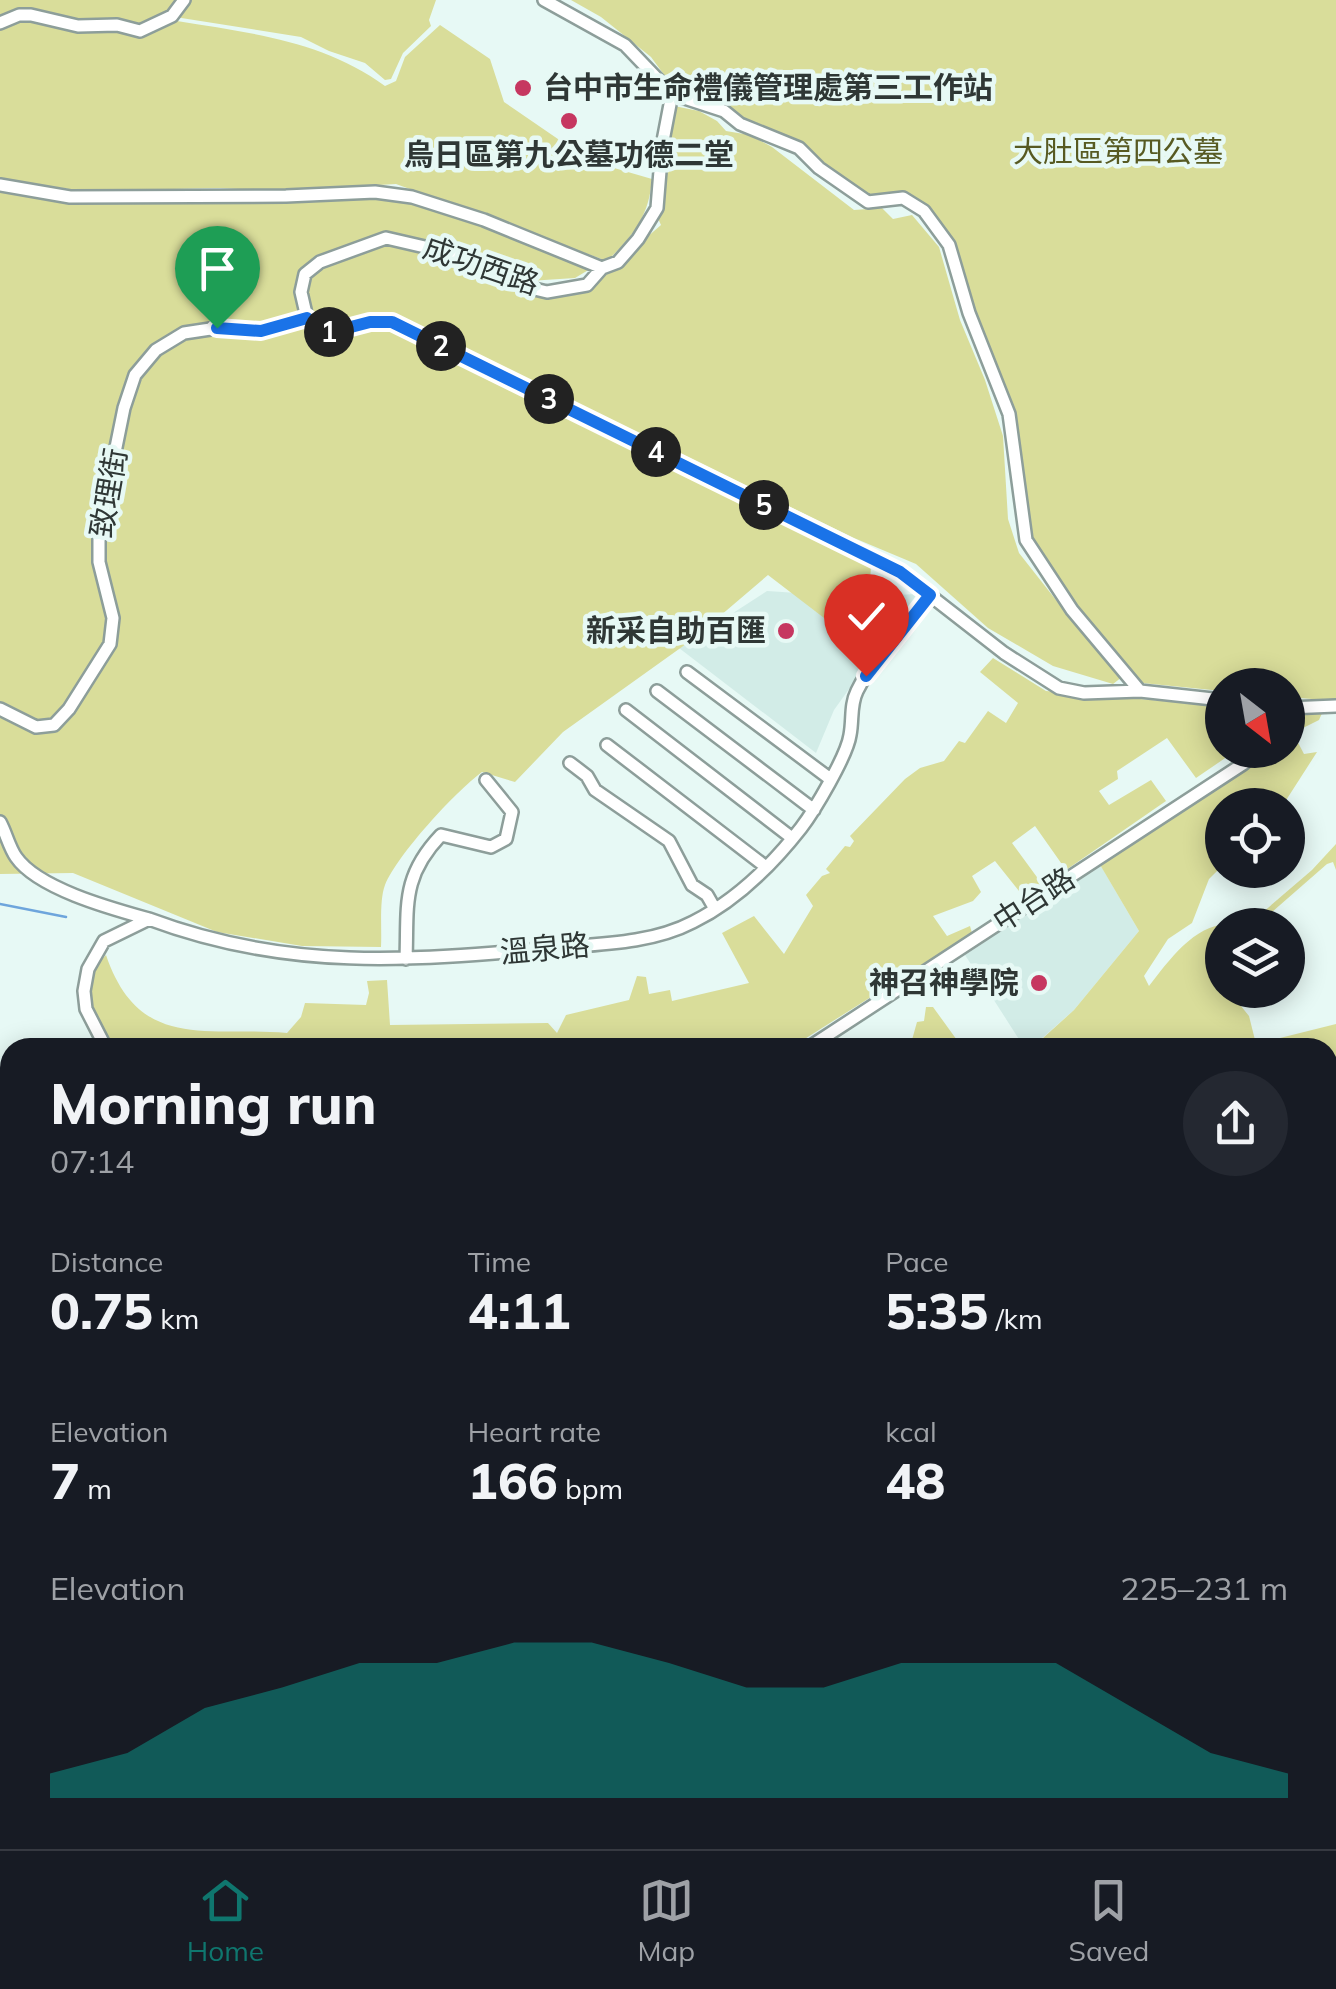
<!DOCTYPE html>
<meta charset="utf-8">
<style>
:root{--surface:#171b24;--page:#242831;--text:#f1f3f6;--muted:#9ea1a6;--line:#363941;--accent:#0f766e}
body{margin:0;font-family:Mulish,"Noto Sans TC",sans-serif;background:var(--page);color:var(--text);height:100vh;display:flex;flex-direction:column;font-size:38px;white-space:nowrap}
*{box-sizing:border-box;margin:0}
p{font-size:32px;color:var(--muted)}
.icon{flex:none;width:55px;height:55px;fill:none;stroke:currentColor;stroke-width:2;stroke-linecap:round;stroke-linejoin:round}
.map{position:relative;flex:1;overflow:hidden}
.side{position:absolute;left:0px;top:1038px;width:1338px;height:812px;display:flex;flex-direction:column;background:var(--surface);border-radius:30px 30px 0 0;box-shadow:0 5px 25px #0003}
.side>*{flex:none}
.needle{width:65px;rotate:149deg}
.fabs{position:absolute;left:1205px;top:668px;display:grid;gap:20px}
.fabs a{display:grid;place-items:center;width:100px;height:100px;border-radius:50%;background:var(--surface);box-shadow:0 5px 25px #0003;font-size:50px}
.pin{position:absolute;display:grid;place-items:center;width:85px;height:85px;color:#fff;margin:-102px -42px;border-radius:50% 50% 50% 0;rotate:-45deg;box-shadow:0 0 10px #0007}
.pin .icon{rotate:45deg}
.km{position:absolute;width:50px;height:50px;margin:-25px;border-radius:50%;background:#222;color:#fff;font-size:28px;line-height:50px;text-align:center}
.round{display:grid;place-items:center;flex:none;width:105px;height:105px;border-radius:52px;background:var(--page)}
.overview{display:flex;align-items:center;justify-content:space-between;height:170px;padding:0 50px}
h1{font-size:55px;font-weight:800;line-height:75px}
.figures{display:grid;grid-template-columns:repeat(3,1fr);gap:15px;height:170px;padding:10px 50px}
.figures div{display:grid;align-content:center}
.figures b{font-size:50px;font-weight:800}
.figures small{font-size:28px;font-weight:400}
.figures p{font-size:28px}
.chart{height:280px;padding:20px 50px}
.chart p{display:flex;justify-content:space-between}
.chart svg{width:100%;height:180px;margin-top:10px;fill:var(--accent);opacity:.7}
.dock{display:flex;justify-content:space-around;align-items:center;height:140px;border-top:2px solid var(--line);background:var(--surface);font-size:28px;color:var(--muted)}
.dock a{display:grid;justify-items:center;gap:5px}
.dock .on{color:var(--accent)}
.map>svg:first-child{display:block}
.built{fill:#d2ece7}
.green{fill:#d9dd9a}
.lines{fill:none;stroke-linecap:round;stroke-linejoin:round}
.stream{stroke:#6ea5dc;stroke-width:2.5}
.minor-casing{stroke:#8d9e9a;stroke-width:16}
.minor{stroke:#fff;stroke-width:11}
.route-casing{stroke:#fff;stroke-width:20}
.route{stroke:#1a73e8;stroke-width:12}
.poi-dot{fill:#c63760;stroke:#e7f9f5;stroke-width:4}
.labels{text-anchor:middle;stroke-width:9;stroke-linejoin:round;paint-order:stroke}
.poi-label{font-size:30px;font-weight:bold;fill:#2f3735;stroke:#e7f9f5;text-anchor:end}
.park-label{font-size:30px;fill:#575a22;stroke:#e7f9f5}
.street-label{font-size:30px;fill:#2f3735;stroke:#e7f9f5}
</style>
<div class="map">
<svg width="1336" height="1849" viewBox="0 0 1336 1849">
<rect width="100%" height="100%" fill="#e7f9f5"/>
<!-- built -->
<path class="built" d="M767,591L858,597L917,594L834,710L816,753L679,648Z
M1101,866L1139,931L1074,1010L1032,1047H1024L965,955Z"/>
<!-- green -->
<path class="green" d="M0,0H179L166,13L177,21C251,33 324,41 385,86L396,81L405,57L440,25L490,59L504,102L590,161L652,179C649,216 634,235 607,261L396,184L272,191L220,188L81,191L0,178Z
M187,0H436L429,20L431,26L403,53L391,79L385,80L365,63L329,51L301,37L175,17Z
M571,0H1336V701L1288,697V685H1222V691L1142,683L1046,573L1020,530L1010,435L952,252L923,210L895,192L861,196L774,133L673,87L651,57L601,17Z
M669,105L699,111L717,121L726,131L750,135L772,147L854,210L882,208L893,219L912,215L939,247L960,320L985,380L1003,436L1008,519L1019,553L1067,614L1097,639L1122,677L1113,684L1053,666L988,628L916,564L854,538L398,316L362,318L322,328L306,308V277L317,268L384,243L409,245L459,261L531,292L577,287L609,270L661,225L655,212Z
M0,187L80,198L399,190L595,266L575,278L529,281L489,262L414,237L385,235L322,255L298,274L294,288L303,325C334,346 353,331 387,330L871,567L870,581L828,621L768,575L693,639L563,732L515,782L482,772C455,792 398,854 385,885C379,901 382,929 381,947L302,946L217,932L73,873L0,874Z
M993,658L1046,691L1222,706V750H1237L1196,778L1167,738L1117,771L1118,779L1099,791L1109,805L1151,780L1166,801L1066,870L1035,826L1012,843L1042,884L1023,896L995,861L972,876L981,892L973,901L933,916L947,936L970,926L972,933L792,1047H114C95,1017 75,986 106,955C139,1052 207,1026 287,1033L301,1017L305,1003L366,1005L369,993L367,981L387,980L390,1025L548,1023L557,1033L566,1015L629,1000L637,976L646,977L649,994L670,990L672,1001L749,983L722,933L754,916L784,954L813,906L806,895L822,876L830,873L826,869L845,846L850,847L854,841L850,836L905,779L920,768L944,761L959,741L965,743L988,711L1006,723L1018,703L980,672Z
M1323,711L1319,720L1293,733L1304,754L1317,752L1283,805H1222V866L1209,879L1192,923L1168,939L1144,976L1149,986C1170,959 1198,919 1235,925H1222V958L1216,974L1222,983V990H1228L1249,1016L1256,1044L1336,1024V1078H1328V1048H1032L1074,1010L1139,931L1099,863L1262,750H1288V727L1304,712Z
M1336,844V870L1333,862L1327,864L1257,925H1248L1312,870Z
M926,1007H933L962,1047H910L917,1022L924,1021Z
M1336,1132V1849H1097L1095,1840H1328V1330L1330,1328L1328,1323V1138Z
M646,1840H760V1849H649Z
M827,1840H948L944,1849H827Z"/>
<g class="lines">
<!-- stream -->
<path class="stream" d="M0,904L66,917"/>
<!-- minor casing -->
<g class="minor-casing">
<path id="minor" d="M544,0L625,45L672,94L724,111L740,124L799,148L819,168L868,202L903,198L924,211L949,245L969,313L1009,414L1026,540L1072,610L1140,691
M0,23L19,15H31L78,26L117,25L140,31L172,16L184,0
M672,94L662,146L657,208L638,239L618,262L602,268L587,285L547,292L522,286L451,253L386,238L320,262L305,274L301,292L307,318L324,333L370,322H393L900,572L1004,653L1059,688L1084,693L1140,691L1222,700
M0,185L70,197L286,196L375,192L412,197L484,220L602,268
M687,672L829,778
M657,691L814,810
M1288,708L1336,706
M0,709L36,727L54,725L69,709L110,644L113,618L99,562V531L124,408L135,375L156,350L184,333L217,328L261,331L307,318
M626,710L792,838
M607,745L766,867
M570,763L587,776L595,790L669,841L692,885L707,895L715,909
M0,822C6,833 9,847 16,857C38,889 113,909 149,919
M406,959C408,906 401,877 441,835L491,847L506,839L512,812L486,780
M106,1048L86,1009L84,991L88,969L104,941L149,919C288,971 409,961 552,948C598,944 651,944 693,922C735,901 772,865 801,828C814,811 847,756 850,735C853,720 850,705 857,691C874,656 906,625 930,595
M808,1048L1243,764L1259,750
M1328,1115L1336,1110
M1328,1125L1336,1120
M0,1410L10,1404
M0,1605L10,1601
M0,1618L10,1614
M1040,1840L1047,1849
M972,1846L1010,1840
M1183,1849L1189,1840"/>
</g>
<!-- minor -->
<use href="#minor" class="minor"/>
</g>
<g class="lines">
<!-- route casing -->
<g class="route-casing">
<path id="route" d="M217,328L261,331L307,318L324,334L370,322H392L900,572L930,595L866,676"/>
</g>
<!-- route -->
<use href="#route" class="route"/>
</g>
<!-- markers -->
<g class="poi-dot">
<circle cx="523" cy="88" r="10"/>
<circle cx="569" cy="121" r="10"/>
<circle cx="786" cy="631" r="10"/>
<circle cx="1039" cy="983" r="10"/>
</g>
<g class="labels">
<!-- poi labels -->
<g class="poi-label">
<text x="543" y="98" text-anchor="start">台中市生命禮儀管理處第三工作站</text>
<text x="569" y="165" text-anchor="middle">烏日區第九公墓功德二堂</text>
<text x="766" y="641">新采自助百匯</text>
<text x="1019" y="993">神召神學院</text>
</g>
<!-- park labels -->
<g class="park-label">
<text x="1118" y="162">大肚區第四公墓</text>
</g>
<!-- street labels -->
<g class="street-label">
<text transform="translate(481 266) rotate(19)" y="10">成功西路</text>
<text transform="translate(109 493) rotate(-80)" y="10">致理街</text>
<text transform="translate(1034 900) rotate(-33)" y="10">中台路</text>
<text transform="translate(545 949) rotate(-5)" y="10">溫泉路</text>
</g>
</g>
</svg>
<div class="fabs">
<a><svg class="needle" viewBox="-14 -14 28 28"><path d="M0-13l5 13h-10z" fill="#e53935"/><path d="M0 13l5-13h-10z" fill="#9ea1a6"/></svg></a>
<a><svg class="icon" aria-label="locate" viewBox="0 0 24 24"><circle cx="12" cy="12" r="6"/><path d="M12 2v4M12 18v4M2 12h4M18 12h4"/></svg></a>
<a><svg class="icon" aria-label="layers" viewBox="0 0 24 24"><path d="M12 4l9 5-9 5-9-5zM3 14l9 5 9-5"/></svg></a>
</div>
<div class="pin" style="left:217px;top:328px;background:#1e9e55"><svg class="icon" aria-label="arrive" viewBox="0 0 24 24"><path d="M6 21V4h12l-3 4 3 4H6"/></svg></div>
<div class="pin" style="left:866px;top:676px;background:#d93025"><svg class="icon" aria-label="check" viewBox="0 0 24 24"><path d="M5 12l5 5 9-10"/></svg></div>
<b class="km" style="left:329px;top:332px">1</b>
<b class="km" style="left:441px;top:346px">2</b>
<b class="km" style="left:549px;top:399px">3</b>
<b class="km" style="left:656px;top:452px">4</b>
<b class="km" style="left:764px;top:505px">5</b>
<section class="side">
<div class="overview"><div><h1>Morning run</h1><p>07:14</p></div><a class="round"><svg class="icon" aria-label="share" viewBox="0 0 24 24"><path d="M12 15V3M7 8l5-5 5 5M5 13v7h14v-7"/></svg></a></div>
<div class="figures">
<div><p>Distance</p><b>0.75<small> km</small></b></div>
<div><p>Time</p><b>4:11</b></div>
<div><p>Pace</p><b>5:35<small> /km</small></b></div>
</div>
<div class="figures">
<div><p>Elevation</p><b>7<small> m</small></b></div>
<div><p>Heart rate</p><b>166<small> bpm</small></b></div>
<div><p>kcal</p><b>48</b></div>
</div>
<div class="chart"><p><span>Elevation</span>225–231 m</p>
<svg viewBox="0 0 160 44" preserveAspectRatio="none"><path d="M0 44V38L10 33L20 22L30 17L40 11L50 11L60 6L70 6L80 11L90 17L100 17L110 11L120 11L130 11L140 22L150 33L160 38V44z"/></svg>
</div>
</section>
</div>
<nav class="dock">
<a class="on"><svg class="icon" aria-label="home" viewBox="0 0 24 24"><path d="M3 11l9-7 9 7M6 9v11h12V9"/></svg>Home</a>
<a><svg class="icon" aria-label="map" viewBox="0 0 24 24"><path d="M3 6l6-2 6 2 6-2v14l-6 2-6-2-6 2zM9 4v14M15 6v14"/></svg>Map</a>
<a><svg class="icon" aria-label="saved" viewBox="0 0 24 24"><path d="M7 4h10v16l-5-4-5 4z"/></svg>Saved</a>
</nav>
